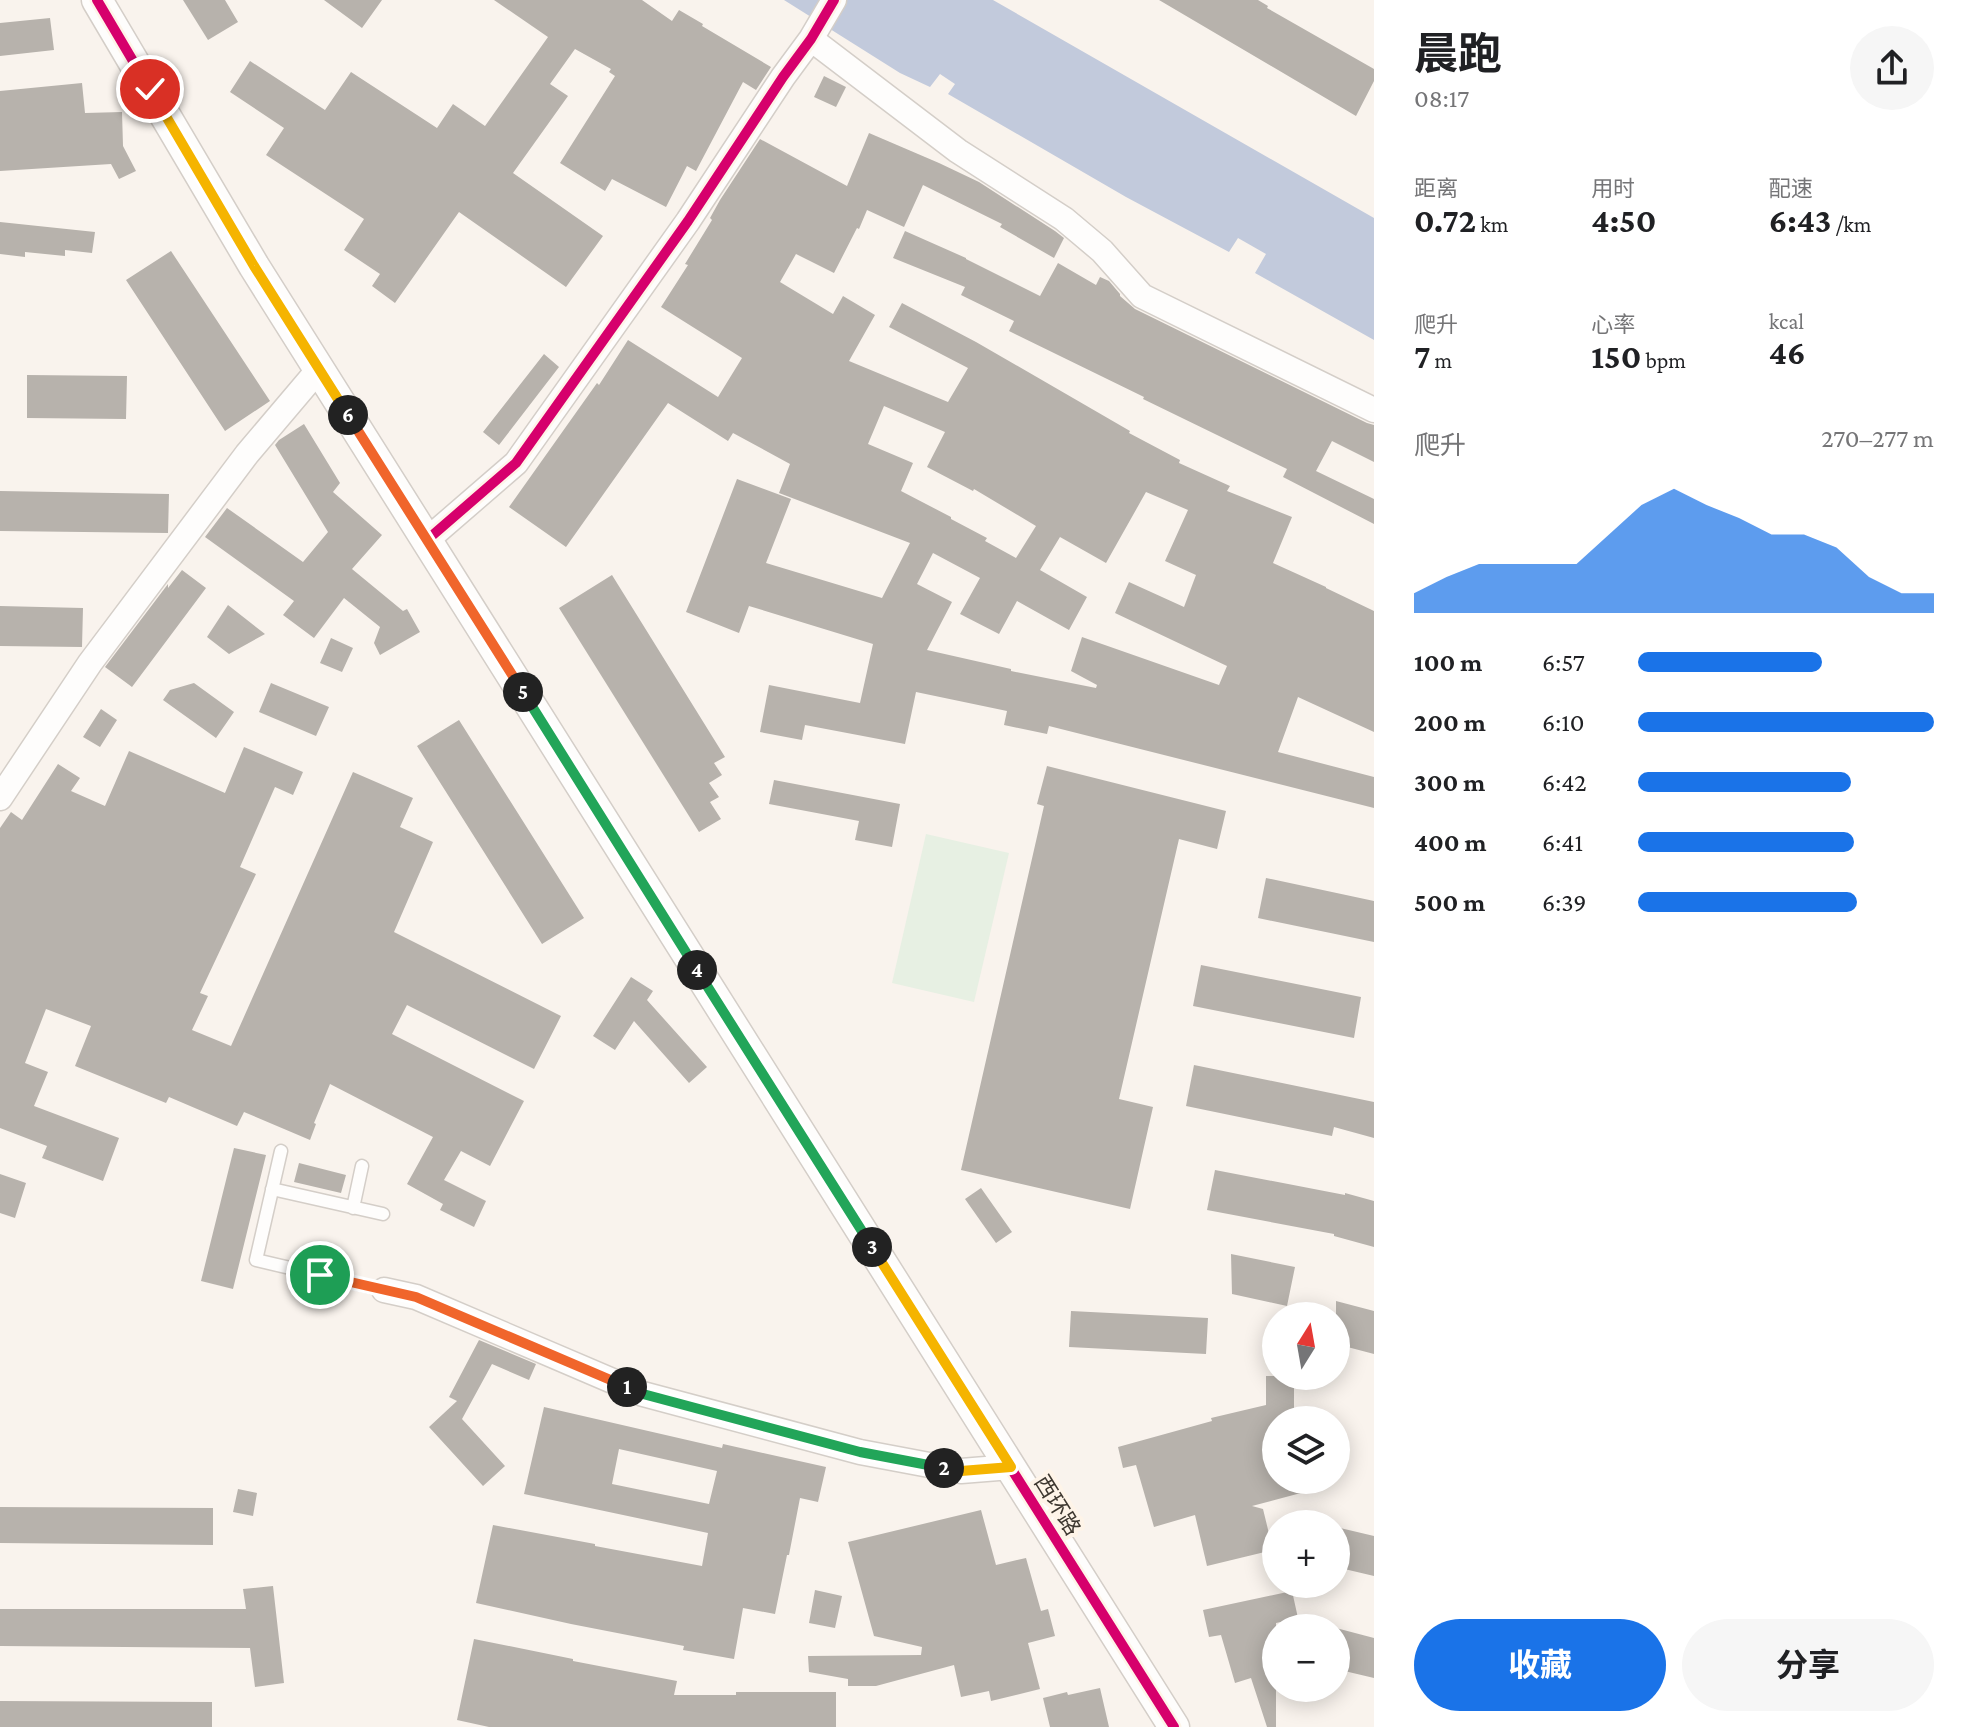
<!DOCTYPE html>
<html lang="zh">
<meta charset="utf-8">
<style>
:root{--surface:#fff;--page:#f6f6f6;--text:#202124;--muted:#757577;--accent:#1a73e8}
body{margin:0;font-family:"Crimson Pro","Noto Sans SC",serif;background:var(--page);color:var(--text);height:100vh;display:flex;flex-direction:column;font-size:30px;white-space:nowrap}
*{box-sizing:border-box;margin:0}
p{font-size:26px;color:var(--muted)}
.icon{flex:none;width:44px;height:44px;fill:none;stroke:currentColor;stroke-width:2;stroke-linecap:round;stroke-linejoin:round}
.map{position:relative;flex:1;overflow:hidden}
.side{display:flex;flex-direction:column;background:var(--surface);width:600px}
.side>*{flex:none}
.needle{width:52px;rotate:11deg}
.controls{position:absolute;left:1262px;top:1302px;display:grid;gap:16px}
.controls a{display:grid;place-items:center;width:88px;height:88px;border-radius:50%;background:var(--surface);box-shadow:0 4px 20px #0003;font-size:40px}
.pin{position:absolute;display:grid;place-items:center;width:68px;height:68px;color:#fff;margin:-34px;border:4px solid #fff;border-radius:50%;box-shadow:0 2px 8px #0007}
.km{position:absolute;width:40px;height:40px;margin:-20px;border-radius:50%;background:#222;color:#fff;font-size:22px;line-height:40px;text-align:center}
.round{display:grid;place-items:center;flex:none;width:84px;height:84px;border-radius:42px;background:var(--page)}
.summary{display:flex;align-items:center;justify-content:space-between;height:136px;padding:0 40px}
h1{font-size:44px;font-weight:700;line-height:60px}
.metrics{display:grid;grid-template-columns:repeat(3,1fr);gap:12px;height:136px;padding:8px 40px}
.metrics div{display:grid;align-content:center}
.metrics b{font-size:34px;font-weight:700}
.metrics small{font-size:22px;font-weight:400}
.metrics p{font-size:22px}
.chart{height:224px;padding:16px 40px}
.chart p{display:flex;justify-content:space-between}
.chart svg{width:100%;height:144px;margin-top:8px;fill:var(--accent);opacity:.7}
.action{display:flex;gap:16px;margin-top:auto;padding:16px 40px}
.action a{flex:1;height:92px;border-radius:48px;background:var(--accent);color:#fff;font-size:32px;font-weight:700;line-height:92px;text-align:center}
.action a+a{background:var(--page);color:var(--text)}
ul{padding:0 40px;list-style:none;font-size:26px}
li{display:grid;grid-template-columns:128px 96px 1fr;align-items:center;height:60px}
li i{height:20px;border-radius:10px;background:var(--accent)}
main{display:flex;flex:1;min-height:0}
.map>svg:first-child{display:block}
.green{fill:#e7f0e3}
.water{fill:#c2cadc}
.building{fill:#b7b2ac;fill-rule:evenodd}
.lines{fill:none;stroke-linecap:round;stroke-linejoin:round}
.service-casing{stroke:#d4cec8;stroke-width:15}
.minor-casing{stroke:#d4cec8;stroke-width:27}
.tertiary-casing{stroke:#d4cec8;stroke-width:33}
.service{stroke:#fefdfc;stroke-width:12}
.minor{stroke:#fefdfc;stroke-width:24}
.tertiary{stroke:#fefdfc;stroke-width:30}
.cycleway-casing{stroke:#fef4e8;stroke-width:15}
.cycleway{stroke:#d6006c;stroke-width:10}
.split-1-casing{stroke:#fff;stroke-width:16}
.split-2-casing{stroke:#fff;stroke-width:16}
.split-3-casing{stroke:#fff;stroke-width:16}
.split-4-casing{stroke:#fff;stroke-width:16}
.split-5-casing{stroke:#fff;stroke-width:16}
.split-6-casing{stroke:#fff;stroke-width:16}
.split-7-casing{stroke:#fff;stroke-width:16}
.split-1{stroke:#f0652b;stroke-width:10}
.split-2{stroke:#22a559;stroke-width:10}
.split-3{stroke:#f5b400;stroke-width:10}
.split-4{stroke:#22a559;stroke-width:10}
.split-5{stroke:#22a559;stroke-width:10}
.split-6{stroke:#f0652b;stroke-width:10}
.split-7{stroke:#f5b400;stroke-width:10}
.labels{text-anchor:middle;stroke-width:8;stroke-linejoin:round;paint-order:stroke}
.street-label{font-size:22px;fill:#3e3830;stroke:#fef4e8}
</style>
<main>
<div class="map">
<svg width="1374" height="1727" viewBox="0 0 1374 1727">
<rect width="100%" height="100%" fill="#f9f3ed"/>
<!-- green -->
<path class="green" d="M926,834L1009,853L974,1002L892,983Z"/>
<!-- water -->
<path class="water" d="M784,0H993L1374,218V340L1255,273L1266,254L1238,238L1229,252L1126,197L948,94L955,84L940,74L930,87L900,73Z"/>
<!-- building -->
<path class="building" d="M183,0H225L238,22L208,40Z
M324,0H382L362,28Z
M494,0H642L672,21L679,10L703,24L702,26L771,67L756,90L743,82L696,171L687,166L666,207L612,179L605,191L560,163L615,76L609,72L611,69L575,49L550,84L568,96L513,173L603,236L566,287L459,212L395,303L372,286L380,274L344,250L364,219L266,155L284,128L230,92L250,61L325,110L351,72L437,128L453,104L485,126L548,37Z
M1159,0H1258L1268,6L1267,8L1374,69V81L1356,116Z
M50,18L54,50L0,56V23Z
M824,76L846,87L836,107L814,97Z
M82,83L85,113L122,112L123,146L136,171L119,179L111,164L0,171V91Z
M869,133L939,163L979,182L1055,231L1064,238L1054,258L1000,227L1002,224L923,185L904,227L867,210L859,229L857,228L834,273L796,254L780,282L833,314L843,296L875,315L849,361L948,402L968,368L889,327L902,303L976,342L1130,431L1129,433L1180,460L1179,463L1230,486L1227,491L1292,517L1273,563L1326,587V588L1374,611V732L1298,697L1278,752L1374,777V808L1049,726L1047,734L1004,725L1007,711L916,692L905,744L805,725L802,740L760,732L769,685L860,703L873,644L749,606L739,633L686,612L737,479L791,499L766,563L882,598L910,543L779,493L790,464L733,433L728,441L668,403L566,547L509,507L597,383L599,385L628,340L718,397L742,358L661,307L688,265L685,264L712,220L710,218L720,200L760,139L847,186ZM884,406L945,432L927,467L973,491L974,489L1036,526L1016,558L985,541L987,538L951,519V517L901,491L913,463L868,444ZM1146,492L1188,510L1165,561L1196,575L1184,607L1129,582L1115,613L1227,666L1219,685L1082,637L1071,671L1097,685L1096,688L1011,671V669L927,650L952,602L917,584L933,553L980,578L960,614L999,634L1017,601L1069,630L1087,597L1040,570L1060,537L1106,563Z
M0,222L95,232L92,253L65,250V256L25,252V257L0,254Z
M905,231L966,258V259L1040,296L1058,263L1096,285L1100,277L1109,281L1120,294V296L1135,309L1367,423L1374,425V462L1332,441L1316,471L1374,499V524L1283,477L1287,469L1143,399L1144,397L1009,331L1014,321L961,295L965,287L893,258Z
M171,251L270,401L225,431L126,280Z
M544,354L559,367L499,445L483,432Z
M27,375L127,376L126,419L27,418Z
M304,424L340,483L333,492L382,535L352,569L403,611L407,609L420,632L380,655L374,643L380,627L344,598L314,638L283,615L294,601L205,537L227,508L303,562L328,532L275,445L279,440Z
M0,491L169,494L168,533L0,531Z
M182,570L206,588L132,687L105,667L168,584V588Z
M612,575L725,757L714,763L722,775L709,783L719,797L710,802L721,819L699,832L559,608Z
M228,605L265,634L229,654L207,637Z
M0,606L83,608L82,647L0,646Z
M331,638L353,648L342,672L320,663Z
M194,683L234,712L216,738L163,700L170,690Z
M271,683L329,707L316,736L259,712Z
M101,709L117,720L100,747L83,737Z
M459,720L584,918L542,944L417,746Z
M244,747L303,772L293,795L275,787L240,867L256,874L200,993L208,996L192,1030L231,1046L353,772L413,798L400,827L433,842L394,932L561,1016L534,1069L407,1005L392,1034L524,1101L490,1166L461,1151L444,1180L486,1201L474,1227L440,1210L443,1204L407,1184L433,1137L330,1084L314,1123L316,1124L310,1140L244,1112L237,1126L169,1097L166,1103L75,1066L91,1026L46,1009L25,1063L48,1072L34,1106L119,1138L103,1181L42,1158L47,1146L0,1128V828L11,812L22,820L58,764L80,778L71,791L105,806L129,751L225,793Z
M1047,766L1226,811L1217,849L1179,839L1119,1099L1153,1107L1130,1209L961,1170L1044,806L1037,804Z
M774,780L900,804L892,847L855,840L859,821L769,804Z
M1266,878L1374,901V942L1258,918Z
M1201,965L1361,997L1354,1038L1193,1006Z
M631,977L653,991L647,1000L707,1067L689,1083L634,1021L615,1050L593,1036Z
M1194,1065L1374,1102V1138L1334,1127L1332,1136L1186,1106Z
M234,1148L266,1155L233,1289L201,1281Z
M299,1163L346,1175L341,1193L294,1182Z
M1215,1170L1345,1195V1193L1374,1201V1247L1334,1236V1234L1207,1210Z
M0,1174L26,1183L15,1218L0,1213Z
M981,1188L1012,1232L996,1243L965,1199Z
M1231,1254L1295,1267L1287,1306L1232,1294Z
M1336,1301L1374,1311V1354L1336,1344Z
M1071,1311L1208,1318L1206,1354L1069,1347Z
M479,1340L536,1364L529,1380L492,1364L462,1419L505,1466L483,1486L429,1427L457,1401L449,1397Z
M1266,1376H1294V1420H1276V1480H1327V1486L1252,1506L1263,1509L1273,1550L1207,1566L1195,1515L1154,1527L1136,1465L1123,1468L1118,1447L1212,1421L1211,1418L1266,1405Z
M544,1407L722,1448L723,1444L826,1467L818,1502L800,1498L789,1555H787L775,1614L743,1608L734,1659L683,1650L684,1646L571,1624L476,1603L493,1525L595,1544V1546L702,1566L708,1533L524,1494ZM619,1449L717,1471L709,1504L612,1484Z
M238,1489L257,1493L253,1516L233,1512Z
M0,1507L213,1508V1545L0,1543Z
M981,1510L996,1565L1026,1558L1041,1611L1048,1609L1055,1636L1028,1643L1040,1689L991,1701L989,1691L961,1697L954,1665L876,1686H848V1679L809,1672L808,1656L921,1655L922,1647L874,1636L848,1542Z
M1336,1527L1374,1536V1576L1336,1567Z
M273,1586L284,1683L255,1687L250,1648L0,1646V1609H246L243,1589Z
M815,1590L842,1596L835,1628L809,1623Z
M1292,1591L1298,1618L1276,1623V1727H1267L1251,1678L1235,1683L1221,1635L1209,1637L1203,1610Z
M1336,1628L1374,1638V1678L1336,1669Z
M474,1639L573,1659V1661L677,1681L674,1695H736V1692H836V1727H489L457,1720Z
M1100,1688L1109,1727H1050L1043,1698L1067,1692L1068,1695Z
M0,1701L212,1702V1727H0Z"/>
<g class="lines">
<!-- service casing -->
<g class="service-casing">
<path id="service" d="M281,1151L256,1260L384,1290
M272,1189L383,1214
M353,1208L362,1166"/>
</g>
<!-- minor casing -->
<g class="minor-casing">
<path id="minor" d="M811,39L958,151L1064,219L1102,251L1142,296L1374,410
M427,540L516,463L688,221L783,77L811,39L834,0
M0,798L90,663L247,454L319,369
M384,1290L416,1297L643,1394L860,1452L961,1471L1011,1467"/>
</g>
<!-- tertiary casing -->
<g class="tertiary-casing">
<path id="tertiary" d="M97,0L254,266L1174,1727"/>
</g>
<!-- service -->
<use href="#service" class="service"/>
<!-- minor -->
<use href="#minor" class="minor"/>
<!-- tertiary -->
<use href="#tertiary" class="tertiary"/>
<!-- cycleway casing -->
<g class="cycleway-casing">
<path id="cycleway" d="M97,0L254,266L1174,1727
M427,540L516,463L688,221L783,77L811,39L834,0"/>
</g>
<!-- cycleway -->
<use href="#cycleway" class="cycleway"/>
</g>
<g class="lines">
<!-- split-1 casing -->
<g class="split-1-casing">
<path id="split-1" d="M320,1275L416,1297L627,1387"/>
</g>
<!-- split-2 casing -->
<g class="split-2-casing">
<path id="split-2" d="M627,1387L643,1394L860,1452L944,1468"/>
</g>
<!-- split-3 casing -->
<g class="split-3-casing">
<path id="split-3" d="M872,1247L1011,1467L961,1471L944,1468"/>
</g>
<!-- split-4 casing -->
<g class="split-4-casing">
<path id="split-4" d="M697,970L872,1247"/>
</g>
<!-- split-5 casing -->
<g class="split-5-casing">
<path id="split-5" d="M523,692L697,970"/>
</g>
<!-- split-6 casing -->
<g class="split-6-casing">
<path id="split-6" d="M348,415L523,692"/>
</g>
<!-- split-7 casing -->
<g class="split-7-casing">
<path id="split-7" d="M150,89L254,266L348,415"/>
</g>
<!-- split-1 -->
<use href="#split-1" class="split-1"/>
<!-- split-2 -->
<use href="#split-2" class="split-2"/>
<!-- split-3 -->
<use href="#split-3" class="split-3"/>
<!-- split-4 -->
<use href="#split-4" class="split-4"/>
<!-- split-5 -->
<use href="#split-5" class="split-5"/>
<!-- split-6 -->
<use href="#split-6" class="split-6"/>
<!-- split-7 -->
<use href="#split-7" class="split-7"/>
</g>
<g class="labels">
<!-- street labels -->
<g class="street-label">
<text transform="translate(1058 1505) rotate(58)" y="8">西环路</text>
</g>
</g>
</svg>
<div class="controls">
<a><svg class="needle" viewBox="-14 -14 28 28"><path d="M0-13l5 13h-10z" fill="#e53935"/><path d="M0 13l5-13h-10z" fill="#757577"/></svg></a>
<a><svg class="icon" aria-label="layers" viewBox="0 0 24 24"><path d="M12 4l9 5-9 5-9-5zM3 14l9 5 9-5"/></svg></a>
<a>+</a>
<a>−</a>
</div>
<div class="pin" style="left:320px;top:1275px;background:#1e9e55"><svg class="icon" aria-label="arrive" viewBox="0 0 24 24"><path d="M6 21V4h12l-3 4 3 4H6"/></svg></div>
<div class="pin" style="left:150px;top:89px;background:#d93025"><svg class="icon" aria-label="check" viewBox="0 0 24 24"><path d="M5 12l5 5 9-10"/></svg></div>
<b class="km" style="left:627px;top:1387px">1</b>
<b class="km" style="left:944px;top:1468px">2</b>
<b class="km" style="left:872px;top:1247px">3</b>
<b class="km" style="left:697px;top:970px">4</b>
<b class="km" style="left:523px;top:692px">5</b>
<b class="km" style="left:348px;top:415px">6</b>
</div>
<section class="side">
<div class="summary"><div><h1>晨跑</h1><p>08:17</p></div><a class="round"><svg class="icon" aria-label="share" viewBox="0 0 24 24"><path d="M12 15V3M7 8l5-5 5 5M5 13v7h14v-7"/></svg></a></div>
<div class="metrics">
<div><p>距离</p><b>0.72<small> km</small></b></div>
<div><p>用时</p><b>4:50</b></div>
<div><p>配速</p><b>6:43<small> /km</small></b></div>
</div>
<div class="metrics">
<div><p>爬升</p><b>7<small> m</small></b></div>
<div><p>心率</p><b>150<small> bpm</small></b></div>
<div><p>kcal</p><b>46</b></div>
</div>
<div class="chart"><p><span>爬升</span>270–277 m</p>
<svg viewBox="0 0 160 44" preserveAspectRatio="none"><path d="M0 44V38L10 33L20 29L30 29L40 29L50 29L60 20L70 11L80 6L90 11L100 15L110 20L120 20L130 24L140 33L150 38L160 38V44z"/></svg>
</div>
<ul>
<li><b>100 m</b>6:57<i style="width:62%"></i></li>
<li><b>200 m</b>6:10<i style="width:100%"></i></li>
<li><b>300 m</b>6:42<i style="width:72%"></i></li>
<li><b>400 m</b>6:41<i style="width:73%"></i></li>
<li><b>500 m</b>6:39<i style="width:74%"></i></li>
</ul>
<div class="action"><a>收藏</a><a>分享</a></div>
</section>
</main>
